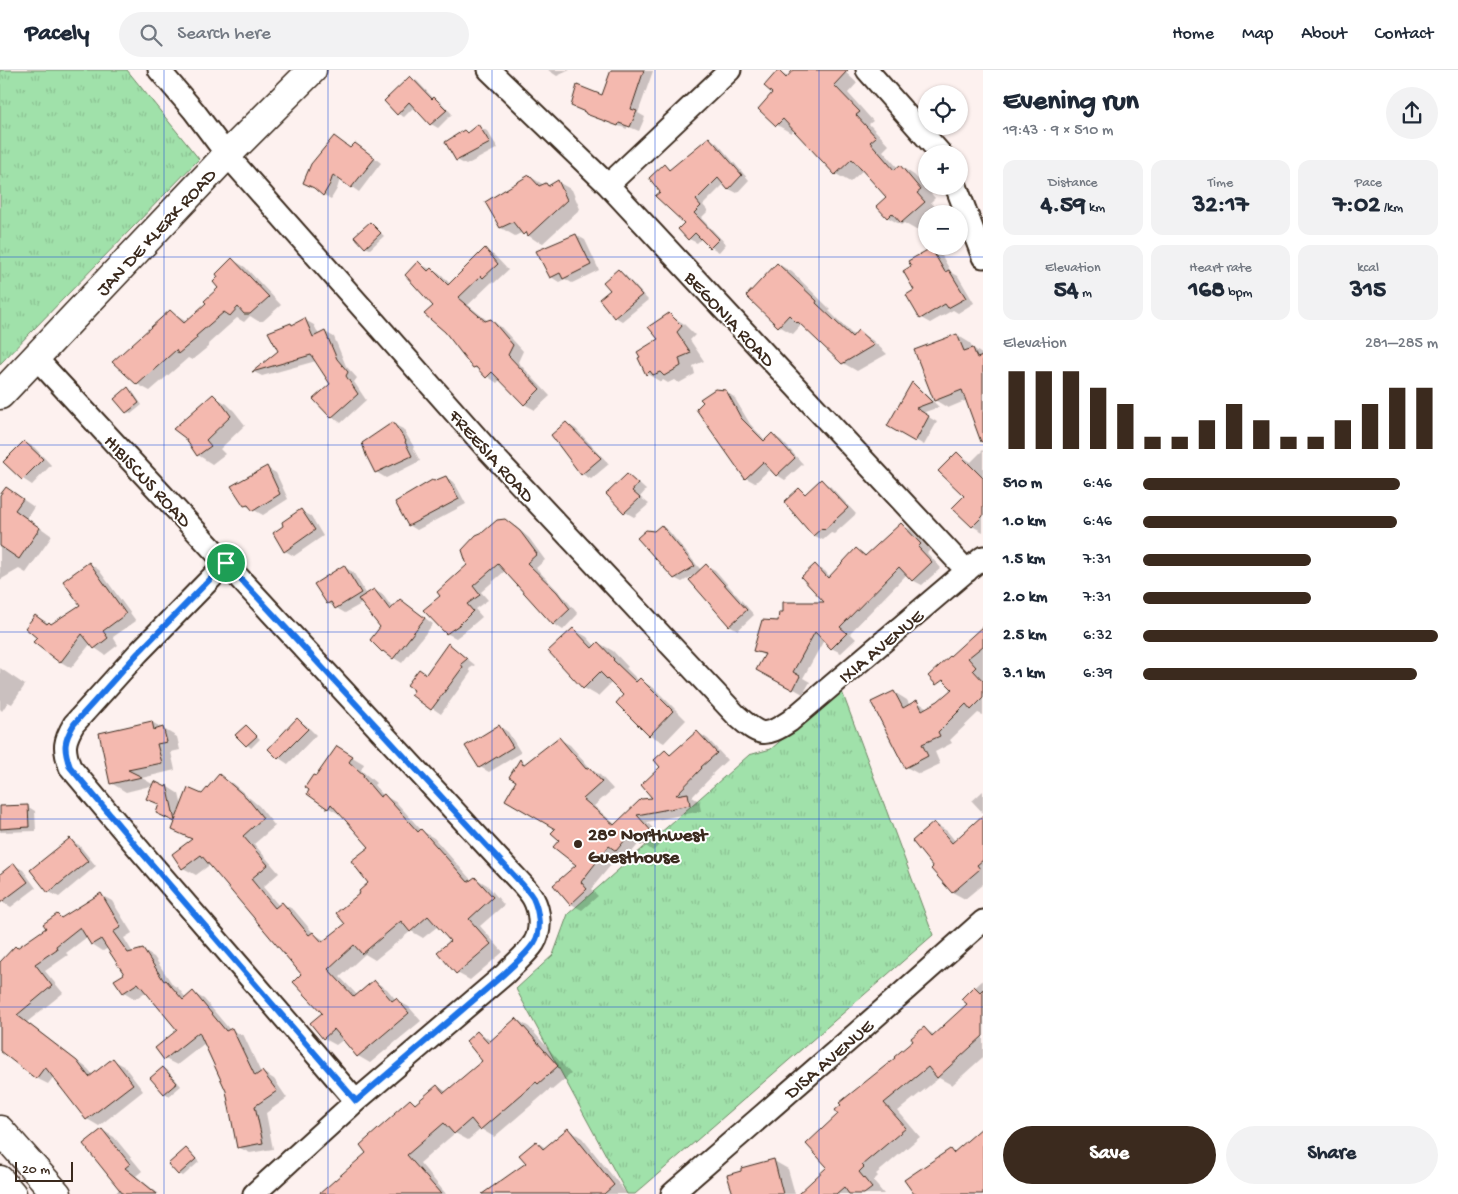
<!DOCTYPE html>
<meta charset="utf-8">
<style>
:root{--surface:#fff;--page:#f2f2f3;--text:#1f2937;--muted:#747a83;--line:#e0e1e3;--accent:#3b2a1e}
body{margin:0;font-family:"Gochi Hand",sans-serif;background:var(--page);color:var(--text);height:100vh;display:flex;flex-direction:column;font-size:19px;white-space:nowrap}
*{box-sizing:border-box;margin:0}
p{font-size:16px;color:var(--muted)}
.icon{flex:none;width:28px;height:28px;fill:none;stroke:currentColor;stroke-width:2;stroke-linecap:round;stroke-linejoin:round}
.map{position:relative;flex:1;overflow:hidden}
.sheet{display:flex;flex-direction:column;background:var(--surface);width:475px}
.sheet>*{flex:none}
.tools{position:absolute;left:918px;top:15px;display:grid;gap:10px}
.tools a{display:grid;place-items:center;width:50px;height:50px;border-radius:50%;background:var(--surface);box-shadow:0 1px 4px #0004;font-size:25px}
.scale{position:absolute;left:15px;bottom:12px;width:58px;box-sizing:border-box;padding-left:5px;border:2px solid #3b2a1e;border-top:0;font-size:14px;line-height:18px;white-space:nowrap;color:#3b2a1e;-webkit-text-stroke:4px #fff;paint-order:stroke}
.pin{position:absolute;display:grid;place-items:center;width:42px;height:42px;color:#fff;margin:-21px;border:2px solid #fff;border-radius:50%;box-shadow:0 1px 5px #0007}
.round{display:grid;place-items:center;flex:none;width:52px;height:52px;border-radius:26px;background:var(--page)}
.headline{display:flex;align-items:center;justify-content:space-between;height:85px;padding:0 20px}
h1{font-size:28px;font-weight:700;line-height:38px}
.metrics{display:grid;grid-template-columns:repeat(3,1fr);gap:8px;height:85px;padding:5px 20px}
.metrics div{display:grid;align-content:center;border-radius:12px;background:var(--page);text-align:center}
.metrics b{font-size:25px;font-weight:700}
.metrics small{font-size:14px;font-weight:400}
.metrics p{font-size:14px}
.chart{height:140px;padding:10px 20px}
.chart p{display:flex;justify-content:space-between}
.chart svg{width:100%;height:90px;margin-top:5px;stroke:var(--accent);stroke-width:6}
.cta{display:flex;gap:10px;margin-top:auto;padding:10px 20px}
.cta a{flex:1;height:58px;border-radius:30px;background:var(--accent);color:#fff;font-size:20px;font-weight:700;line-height:58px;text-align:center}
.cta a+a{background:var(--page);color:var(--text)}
ul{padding:0 20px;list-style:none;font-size:16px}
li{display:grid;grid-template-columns:80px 60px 1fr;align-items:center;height:38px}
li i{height:12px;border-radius:6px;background:var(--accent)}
header{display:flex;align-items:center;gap:30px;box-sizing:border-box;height:70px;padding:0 25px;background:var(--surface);border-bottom:1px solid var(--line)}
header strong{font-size:24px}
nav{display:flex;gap:28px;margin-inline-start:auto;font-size:18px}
.search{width:350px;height:45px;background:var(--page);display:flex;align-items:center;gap:12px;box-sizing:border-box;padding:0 18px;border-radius:28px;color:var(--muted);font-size:19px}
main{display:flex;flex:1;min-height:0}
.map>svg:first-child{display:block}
.park{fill:url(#park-tufts);stroke:#6e8664}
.shadow{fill:#0003}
.building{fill:#f4b9af;stroke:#3b2a1e}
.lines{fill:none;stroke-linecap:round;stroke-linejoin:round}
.street-casing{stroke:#3b2a1e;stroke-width:25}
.secondary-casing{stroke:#3b2a1e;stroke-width:31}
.street{stroke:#fff;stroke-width:21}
.secondary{stroke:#fff;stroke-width:28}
.route-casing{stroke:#fff;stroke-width:10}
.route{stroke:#1a73e8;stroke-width:6}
.grid{fill:none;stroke:#1d4ed8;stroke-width:1;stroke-opacity:0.55}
.poi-dot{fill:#3b2a1e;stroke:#fff;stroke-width:2}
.labels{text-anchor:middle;stroke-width:4;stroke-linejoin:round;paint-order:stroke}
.street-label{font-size:19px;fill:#3b2a1e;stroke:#fff}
.poi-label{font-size:19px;font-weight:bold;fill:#3b2a1e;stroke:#fff;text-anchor:start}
</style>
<header>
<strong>Pacely</strong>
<div class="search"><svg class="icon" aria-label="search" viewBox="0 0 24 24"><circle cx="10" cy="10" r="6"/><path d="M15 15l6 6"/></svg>Search here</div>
<nav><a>Home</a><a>Map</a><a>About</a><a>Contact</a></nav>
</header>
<main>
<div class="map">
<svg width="983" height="1124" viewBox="0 0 983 1124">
<defs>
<pattern id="park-tufts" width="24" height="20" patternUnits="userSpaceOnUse" patternTransform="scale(1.25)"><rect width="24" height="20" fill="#a0e1aa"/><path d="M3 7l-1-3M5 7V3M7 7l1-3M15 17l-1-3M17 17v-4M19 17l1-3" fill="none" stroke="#8bc192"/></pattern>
</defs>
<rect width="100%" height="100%" fill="#fdf1ef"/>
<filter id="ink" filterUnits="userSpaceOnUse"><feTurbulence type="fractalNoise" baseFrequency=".02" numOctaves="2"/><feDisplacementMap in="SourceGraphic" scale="10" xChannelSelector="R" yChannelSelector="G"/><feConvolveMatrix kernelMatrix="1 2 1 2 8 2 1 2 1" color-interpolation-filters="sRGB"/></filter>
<g filter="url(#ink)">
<!-- park -->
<path class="park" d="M0,0H127L199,89L0,294Z
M841,619L933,865L635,1124H627L516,919L553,885L568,844L749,685L771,679Z"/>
<!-- shadow -->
<path class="shadow" d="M548,0H570L557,6Z
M613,0L653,1L638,43L645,47L639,61L627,56V59L596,48L572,36L603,26Z
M794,0H843L857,13L848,23L873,51L869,54L889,75L883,81L898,98L900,96L914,105L935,128L931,132L938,140L934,144H926V151L916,160L904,153L901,155L887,147V127L863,100L850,112L836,104L795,59L791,63L777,55L760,39L774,23L778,2L788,7Z
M410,8L417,11L434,29L441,32L452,44L438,58L431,54L415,36L404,47L398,44Z
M478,56L487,61L498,78L466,95L457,90L464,61L468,63Z
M335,67L351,79H363L381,93L359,122L340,109L337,119L331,129L324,125Z
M709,68L717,73L749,110L737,123L729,119L724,114L703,135L708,141L701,148L726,174L719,182L711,177L702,168L697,173L689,169L686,153L662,122L664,96L671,100Z
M529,106L544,115L546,114L550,116L558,112L572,120L580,139L543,173L539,171L538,172L523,162L515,166L501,158Z
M370,153L374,156L384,166L370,179L365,177Z
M576,165L585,170L599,200L572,213L565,209L559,212L551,207Z
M931,179L941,184L951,202L958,206L974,233L958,243L953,240L930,253L921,248L913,196Z
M485,180L495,186L508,200L494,213L492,212L468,235L488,251L491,250L501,257L523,281L518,292L550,326L535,340L524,334L501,309L497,313L474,297L435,236L418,193L442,205L450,214Z
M233,190L245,197L281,235L263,251H258L250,246L244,252L237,248L208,274L209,276L192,290L188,288L150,321L137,314L170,242L187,252L208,233L219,218Z
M778,194L792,202L831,240L829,241L854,266L858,262L872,270L887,284L857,301L843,293L802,254L793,264L779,256Z
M618,201L625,205L648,230L622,251L615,247L612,220Z
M669,245L683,253L695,265L690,270L704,291L693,296L695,304L679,313L674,310L668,313L663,310L661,312L647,304Z
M305,250L314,255L319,265L325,262L334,267L346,296L357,308L354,312L366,330L341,353L332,347L314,329L332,315L316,291L262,306L254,302L279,281L291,254L294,255Z
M957,265L970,273L973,278L983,285V364L973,354L975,352L967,330L948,338L935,330Z
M912,314L920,319L939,337L922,343L937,352L924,375L889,355Z
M128,319L132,321L142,335L131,344L127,342Z
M725,321L734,327L750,354L766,371L772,365L781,370L803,394L785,410L777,405L771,398L755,413L746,408L698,339Z
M213,326L227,334L234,341L245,355L220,379L225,384L212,394L198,385L186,367Z
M566,353L576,359L609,394L591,409L582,404Z
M393,354L403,359L414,377L413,378L420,391L386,408L376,402Z
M24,372L34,377L51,395L32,415L23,409L5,392Z
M983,380V462L972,456L957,383L971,392Z
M267,398L276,403L288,429L263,445L245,435Z
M627,406L636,411L646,420L640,427L649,434L634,447L625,442Z
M446,407L454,412L466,434L417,460L409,455L396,432Z
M821,411L830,416L856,444L834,464L831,463L823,470L813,465L799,420L807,424Z
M18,426L34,437L27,448L52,466L26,503L19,499L0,510V427Z
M301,441L311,446L323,466L294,486L285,481Z
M505,450L515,456L529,468L545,490L536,498L563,526L578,544L563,560L554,554L506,500L481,522L488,530L475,539L482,547L468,559L456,568L446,563L442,527Z
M901,454L911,460L930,480L927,483L941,498L922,515L912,510L907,504L850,563L856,569L841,583L831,578L824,570L803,608L810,612L803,624L758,599L765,586L754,580L779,552L827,533L815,496L825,501L830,507L856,479L866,485Z
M661,456L668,460L701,500L706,495L715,500L754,545L738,560L729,555L694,505L682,512L674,508L654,462Z
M89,493L99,500L136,551L113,567L118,575L105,585L95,578L91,573L71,598L61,592L39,567L36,546L52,555L82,536Z
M344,497L353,502L367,525L374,520L383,525L393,539L409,536L433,554L402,593L394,588L381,557L363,533L345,543L328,533Z
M983,558V645L978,643L950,670L952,673L935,682L940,694L919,704L906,697L894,622L907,630L910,636L917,632L928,638L939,632L953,619L936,600Z
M573,559L587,567L595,576L599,573L613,581L628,597L626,598L639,611L640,610L654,618L686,650L664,673L650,665L625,625L612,612L598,626L584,618Z
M448,575L456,580L475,595L469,599L471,602L441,644L412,624Z
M0,598L25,615L12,634L8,632L2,641L0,639Z
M297,650L306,655L316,665L288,694L279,688L269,679Z
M152,652L177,667L180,680L171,682L175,700L142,708L154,715L167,718L168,717L179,724L182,736L203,725L219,706L232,713L259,736L275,756L254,774L279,803L263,817L279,836L282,833L294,840L314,864L326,871L347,854L362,823L369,814L371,777L341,745L329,738L316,708L349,685L364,694L361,700L376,713L374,715L383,725L397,733L422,761L434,768L472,811L475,808L487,815L504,835L480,856L503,882L470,910L457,903L439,882L451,871L438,856L423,868L411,861L375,890L365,884L340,907L358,926L375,912L387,919L396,930L409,937L421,951L370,993L358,986L344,969L336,975L323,968L324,943L303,904L211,794L196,805L183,798L193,770L173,760L176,753L157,743L160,736L148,729L154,715L126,722L111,713Z
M246,656L260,669L251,678L237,665Z
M499,656L508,662L521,683L489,702L480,697Z
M697,662L708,669L727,690L712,704L713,705L692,727L699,731L701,741L647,752L664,770L653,781L640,772L628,787L621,783L591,819L598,826L582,840L571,834L578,795L561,770L556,759L518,711L520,691L526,694L559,669L570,675L592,700L600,705L613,719L594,736L616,755L655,729L665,681L672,685Z
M983,721V743L972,731Z
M27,736L35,741L36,761L0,762V740Z
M983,747V814L965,829L952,822L935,797L934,753L947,761L956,772Z
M70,770L79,775L96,796L59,827L49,822Z
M14,795L23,800L36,818L11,837L0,830V805Z
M101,825L112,831L132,863L124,868L133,883L142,880L154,887L173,915L178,918L186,928L193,923L204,929L230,960H232L244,966L261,1003L262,1002L274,1009L287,1028L266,1043L273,1079L250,1083L238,1077L227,1021L205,973L177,995L165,989L179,960L147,921L135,929L124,922L126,904L108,878L103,881L92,874L87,867L66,883L68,885L45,901L63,923L27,952L88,999L93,1005L113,990L124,996L143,1021L99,1056L87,1049L54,1006L48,1014L36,1008L0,979V893L47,858L57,845L63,848Z
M983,910V987L952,1015L939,1008L898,1041L920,1067L876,1104L878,1106L873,1111L884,1124H811L829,1097L897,988L915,971L924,959L935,965L968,934L963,929Z
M516,949L529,957L571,1004L552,1020L550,1019L494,1067L481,1059L468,1070L455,1063L420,1093L446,1124H323L368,1083L410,1030L417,1034L437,1016L447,1022L484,991L477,962L492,971Z
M164,998L168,1001L181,1016L169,1026L165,1023L152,1008Z
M102,1060L114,1067L142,1101L136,1106L159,1124H117L116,1123L120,1118Z
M569,1060L582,1068L627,1124H488L527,1093L536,1072L546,1078Z
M186,1079L190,1082L199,1092L183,1106L178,1104Z
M774,1091L788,1099L795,1124H734Z"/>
<!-- building -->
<path class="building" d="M611,0H644L631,39L637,41L630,57L619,53L618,56L586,44L585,42L571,36L577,15L602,25Z
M778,0L786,8L793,0H848L834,15L860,42L856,45L876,67L870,72L894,100L900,95L921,120L917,123L925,132L901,153L892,143L887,148L876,136L886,127L852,89L835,105L783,49L776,56L758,39L772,23L764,16Z
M410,6L432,29L434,27L447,40L430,55L409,32L397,45L384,31Z
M478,54L490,73L456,91L445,72L464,60L467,63Z
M334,66L350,78L355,73L375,88L351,118L333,105L330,114L323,126L314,118L303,113L311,94Z
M709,67L742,105L728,120L718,108L696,130L701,136L694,143L719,169L710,178L695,163L688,170L678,159L684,153L655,126L660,122L649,108L664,94L669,100Z
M529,105L539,116L546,113L548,116L558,110L567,130L528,166L526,162L523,165L513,152L500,158L485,132Z
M370,152L381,163L365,178L354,166Z
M576,164L591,195L563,209L560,203L550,208L536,181Z
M485,178L498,194L483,208L481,206L458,228L485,251L491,249L513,275L508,285L540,319L524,335L492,302L486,308L476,297L473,298L445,262L424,244L433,236L405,205L418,191L428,201L431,198L448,215Z
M931,178L945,202L949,200L966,228L948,238L945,234L920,249L906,225L914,220L903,201L911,196L908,191Z
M232,188L269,227L250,244H244L238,237L230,246L224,242L196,266L197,268L178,284L176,280L137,315L112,292L170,240L184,253L206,233L204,231L218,218L213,212L218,207L216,204Z
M777,193L817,231L816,233L852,267L858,260L874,275L842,294L798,252L797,253L789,245L778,257L746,226Z
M618,199L642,225L614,248L599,229L610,220L603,212Z
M669,243L682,256L677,262L691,283L679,288L681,296L664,306L660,302L653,305L650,301L646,305L638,288L640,287L637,282L658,269L648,257Z
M305,248L313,267L325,261L337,289L348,302L346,306L358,324L331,348L313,329L330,314L311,285L252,302L278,281L268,262L291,253L292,255Z
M957,264L964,281L973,278L977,288L983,286V371L981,372L962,320L934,331L914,280Z
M912,312L932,332L916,338L929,346L915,372L887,356Z
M128,317L139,333L126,343L114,329Z
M715,319L726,320L741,348L764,371L772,363L795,388L776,406L763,392L745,409L696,339L703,332L700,329Z
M213,324L220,331L231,346L206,370L211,376L197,386L185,368L173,359Z
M393,352L406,371L405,372L412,386L375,403L366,385L362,373Z
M566,352L601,388L581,405L551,365Z
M24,371L43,389L22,410L3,392Z
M957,382L983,408V446L972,457L952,438L964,426L938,401Z
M267,396L280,424L253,441L248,435L244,436L231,416Z
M627,404L638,414L632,421L640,428L624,443L606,424Z
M446,406L459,429L408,456L395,432L432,410L434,411Z
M821,409L848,438L824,460L822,458L813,466L784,432L799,418L805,424Z
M6,417L23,429L15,440L40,458L19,489L0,476V425Z
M301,439L315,460L284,482L273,463L283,456L282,452Z
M505,449L520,461L537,484L527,493L557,522L570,539L553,555L498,494L473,516L480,525L467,534L473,541L459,555L446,564L423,540L440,526L437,522L467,495L462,480L476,465L483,462L497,450Z
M901,453L921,474L918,477L932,492L912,511L899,497L840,557L847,563L831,579L815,562L793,602L800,606L793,620L756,600L765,584L753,581L762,550L778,551L779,542H783V532H824L801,507L815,494L828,508L856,478L865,486Z
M661,455L695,496L674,509L637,468L646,460L654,461Z
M89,492L126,544L103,561L108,568L94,579L82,564L60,593L33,572L37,568L25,558L35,545L47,554L49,552L51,554L80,535L63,511Z
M706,494L747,540L729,556L689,510Z
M344,495L361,523L335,539L331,532L327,534L314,514Z
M374,519L390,540L400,529L425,548L393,589L383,581L382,582L370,570L380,557L358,529Z
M983,556V576L968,588L976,597L973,600L983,611V628L971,640L966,634L938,662L940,666L922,674L928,686L905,698L871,632L894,621L903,638L917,630L922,640L938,631L952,619L943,610L936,615L928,606Z
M573,558L592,578L598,572L614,589L613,590L636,612L640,608L673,641L649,666L616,633L623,625L600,602L583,619L548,581Z
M448,573L467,589L461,594L463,597L431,640L411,625L414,620L407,615L419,599L426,604Z
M297,648L308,659L278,689L268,679Z
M152,651L154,660L163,657L167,672L157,674L162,693L128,700L142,707L110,714L99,663Z
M246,655L257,666L246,676L235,665Z
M499,655L513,677L479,698L465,676Z
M697,661L717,683L701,697L702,698L676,725L688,723L690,735L637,745L653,763L641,775L630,764L616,781L609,776L581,812L587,819L570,835L553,815L576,795L553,777L559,770L551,763L555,759L505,730L516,711L509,707L520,689L523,695L559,667L586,699L589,697L602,712L583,729L614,755L641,729L652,728L641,715L660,697L654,690L665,680L670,685Z
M337,676L353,686L349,692L364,705L363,707L380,727L384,724L418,762L421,759L468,812L475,807L493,827L469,849L491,874L456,904L437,882L450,871L428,846L410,862L401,851L362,884L354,875L328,899L354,927L374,910L392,931L396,928L409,943L357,987L334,959L323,969L310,953L322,943L293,912L301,904L201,785L182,799L172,784L192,769L172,760L175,752L156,743L159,734L146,729L154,711L166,717L167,715L175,751L188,718L202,724L219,704L247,728L263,748L243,766L268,795L251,809L275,838L282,832L309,865L313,862L322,872L345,854L336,843L360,823L359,821L368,813L351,791L369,777L331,734L328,739L307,724L309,720L305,717L313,705L316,706Z
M28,735L29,757L0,759V736Z
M983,745V790L977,795L980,799L952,823L931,799L933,797L912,771L934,752L952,773Z
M70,768L88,791L48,823L30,800Z
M14,793L28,812L0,833V804Z
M101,823L121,857L113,862L128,883L143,879L164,911L166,910L183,930L193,921L226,961L232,958L255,1006L262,1001L277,1021L255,1036L263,1073L237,1078L226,1021L199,962L164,990L155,978L177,960L138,913L123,923L114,910L124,904L101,869L91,875L80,857L56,876L57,879L35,894L52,916L17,945L77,991L89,1007L113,988L133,1014L86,1050L45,997L36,1009L0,981V892L15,876L17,878L46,858L43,854L57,844L61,848Z
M974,916L980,922L983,919V966L937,1008L928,997L884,1033L906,1058L862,1095L864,1097L859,1102L872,1118L864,1124H849L844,1117L836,1124H798L827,1097L806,1074L838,1044L835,1040L841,1035L839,1033L895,988L894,987L913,971L911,968L924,957L932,966L967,934L961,929Z
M516,948L558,996L538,1014L536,1012L480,1060L471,1049L454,1064L444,1053L407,1085L441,1124H319L366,1083L360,1075L395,1044L394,1043L410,1029L415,1034L437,1015L444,1023L482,991L466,971L477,961L488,973Z
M163,997L177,1013L164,1024L150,1008Z
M983,1057V1124H914L904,1110L950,1079L953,1083Z
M568,1058L614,1115L604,1124H482L526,1093L519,1085L536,1071L543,1079Z
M102,1059L130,1094L125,1098L157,1124H123L83,1074Z
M186,1078L196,1089L178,1105L168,1094Z
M774,1089L783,1124H733L727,1105L741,1101V1098Z"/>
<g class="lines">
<!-- street casing -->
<g class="street-casing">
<path id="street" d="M159,0L194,41L227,85L487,379L736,645C759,665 763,669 790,651L983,487
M489,0L608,115L967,501
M867,0L941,84
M608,115L730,0
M956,116L983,187
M36,288L508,799C516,808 527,818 533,828C540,841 542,860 534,873C526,885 514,894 505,904L356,1031L254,1124
M226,493L138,583L74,654C64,671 63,678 70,697L143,784L356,1031
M672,1124L857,963L983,851"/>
</g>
<!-- secondary casing -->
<g class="secondary-casing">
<path id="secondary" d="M0,325L227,85L312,0
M0,1060L57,1124
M0,1110L12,1124"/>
</g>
<!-- street -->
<use href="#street" class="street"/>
<!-- secondary -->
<use href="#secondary" class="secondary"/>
</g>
</g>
<g class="lines" filter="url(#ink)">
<!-- route casing -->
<g class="route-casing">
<path id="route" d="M226,493L508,799C516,808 527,818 533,828C539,841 542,861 534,873C526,885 514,894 504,904L356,1031L143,784L70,697C63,678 64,671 74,654L138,583Z"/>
</g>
<!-- route -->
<use href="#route" class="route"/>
</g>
<!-- grid -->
<path class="grid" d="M164,0V1124M328,0V1124M492,0V1124M655,0V1124M819,0V1124M0,187H983M0,375H983M0,562H983M0,749H983M0,937H983"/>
<!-- markers -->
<circle class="poi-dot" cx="578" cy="774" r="5"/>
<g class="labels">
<!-- street labels -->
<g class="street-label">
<text transform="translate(155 161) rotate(-47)" y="7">JAN DE KLERK ROAD</text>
<text transform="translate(731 248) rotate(47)" y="7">BEGONIA ROAD</text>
<text transform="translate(493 385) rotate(48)" y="7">FREESIA ROAD</text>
<text transform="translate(149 410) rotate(47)" y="7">HIBISCUS ROAD</text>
<text transform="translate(880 575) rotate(-40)" y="7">IXIA AVENUE</text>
<text transform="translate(828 988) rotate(-41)" y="7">DISA AVENUE</text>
</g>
<!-- poi labels -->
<g class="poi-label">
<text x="588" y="770">28° Northwest<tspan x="588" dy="22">Guesthouse</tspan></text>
</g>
</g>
</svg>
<div class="tools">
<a><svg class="icon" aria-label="locate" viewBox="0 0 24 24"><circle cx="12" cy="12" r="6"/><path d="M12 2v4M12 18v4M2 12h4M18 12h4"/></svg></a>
<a>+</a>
<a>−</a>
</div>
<div class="scale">20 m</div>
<div class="pin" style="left:226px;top:493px;background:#1e9e55"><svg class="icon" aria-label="arrive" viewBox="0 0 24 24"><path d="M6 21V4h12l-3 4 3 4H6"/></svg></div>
</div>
<section class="sheet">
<div class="headline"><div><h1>Evening run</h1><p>19:43 · 9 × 510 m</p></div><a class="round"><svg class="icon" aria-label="share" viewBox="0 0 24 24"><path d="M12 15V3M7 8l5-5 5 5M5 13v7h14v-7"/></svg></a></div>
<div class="metrics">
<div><p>Distance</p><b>4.59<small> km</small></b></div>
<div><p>Time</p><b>32:17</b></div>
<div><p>Pace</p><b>7:02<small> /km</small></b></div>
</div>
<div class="metrics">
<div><p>Elevation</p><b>54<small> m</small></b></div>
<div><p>Heart rate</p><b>168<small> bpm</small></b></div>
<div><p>kcal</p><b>315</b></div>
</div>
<div class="chart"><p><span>Elevation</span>281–285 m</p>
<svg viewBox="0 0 160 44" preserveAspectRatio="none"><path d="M5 44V6M15 44V6M25 44V6M35 44V14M45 44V22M55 44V38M65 44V38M75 44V30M85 44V22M95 44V30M105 44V38M115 44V38M125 44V30M135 44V22M145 44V14M155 44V14"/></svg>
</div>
<ul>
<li><b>510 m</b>6:46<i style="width:87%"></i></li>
<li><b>1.0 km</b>6:46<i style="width:86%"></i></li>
<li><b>1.5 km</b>7:31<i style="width:57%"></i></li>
<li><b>2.0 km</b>7:31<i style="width:57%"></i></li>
<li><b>2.5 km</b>6:32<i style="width:100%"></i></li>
<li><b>3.1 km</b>6:39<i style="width:93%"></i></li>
</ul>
<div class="cta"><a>Save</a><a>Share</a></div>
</section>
</main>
